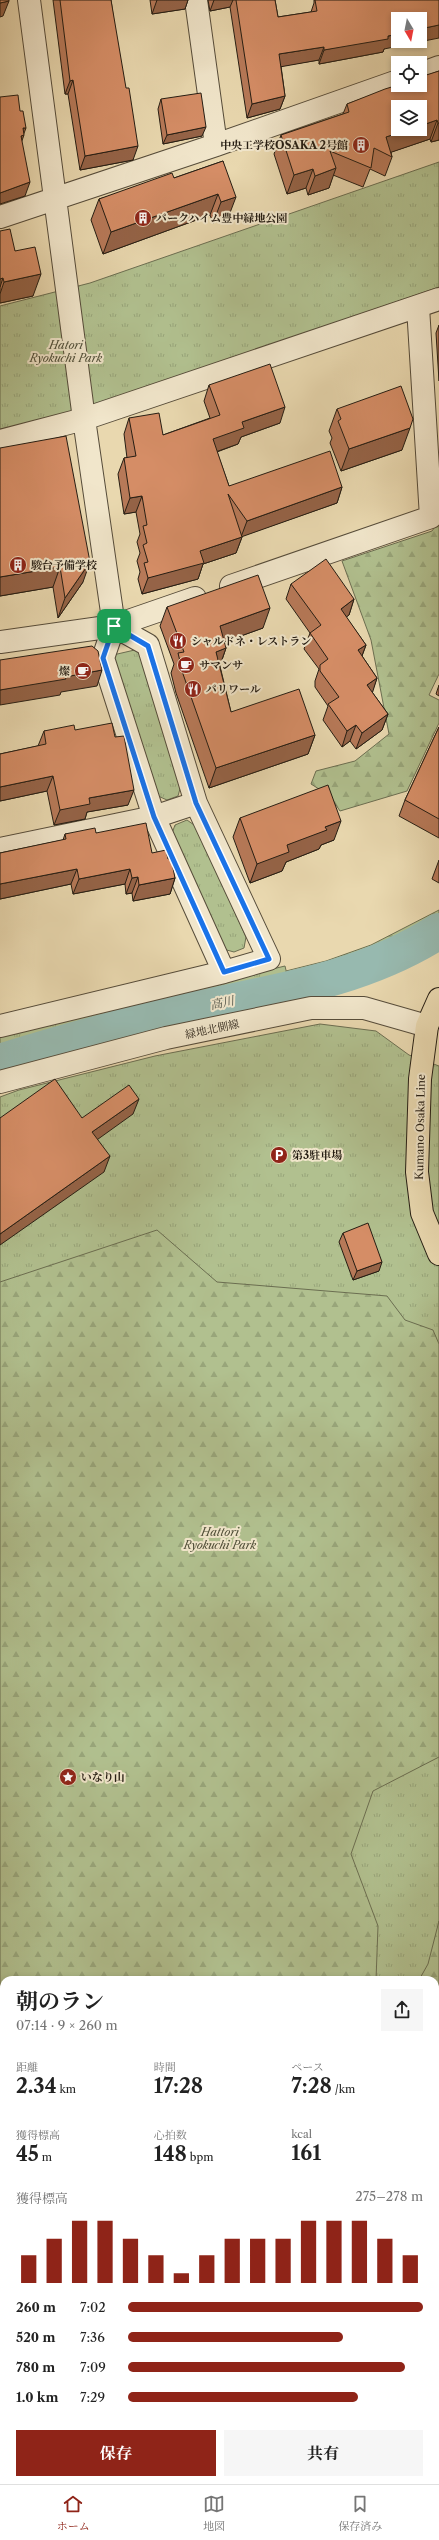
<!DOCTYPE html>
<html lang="ja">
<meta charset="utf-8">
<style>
:root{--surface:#fff;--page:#f6f6f6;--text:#222;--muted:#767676;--line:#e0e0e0;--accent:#8f2418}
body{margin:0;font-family:"Libre Caslon Text","Noto Serif JP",serif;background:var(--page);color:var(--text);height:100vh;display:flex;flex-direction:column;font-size:15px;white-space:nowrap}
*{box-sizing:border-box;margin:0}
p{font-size:13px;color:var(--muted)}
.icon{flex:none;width:22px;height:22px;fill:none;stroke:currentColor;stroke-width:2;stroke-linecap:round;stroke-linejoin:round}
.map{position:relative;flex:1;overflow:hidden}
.details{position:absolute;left:0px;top:1976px;width:439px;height:508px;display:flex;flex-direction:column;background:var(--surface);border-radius:12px 12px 0 0;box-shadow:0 2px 6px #0003}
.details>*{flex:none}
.needle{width:26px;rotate:170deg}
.fabs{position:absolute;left:391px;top:12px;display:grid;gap:8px}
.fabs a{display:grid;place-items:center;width:36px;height:36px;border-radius:0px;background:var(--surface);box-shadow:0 2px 6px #0003;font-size:20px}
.pin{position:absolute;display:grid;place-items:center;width:34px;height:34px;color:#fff;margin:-17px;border-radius:8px;box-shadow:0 2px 6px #0006}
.round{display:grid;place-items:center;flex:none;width:42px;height:42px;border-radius:0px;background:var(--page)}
.headline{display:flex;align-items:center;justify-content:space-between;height:68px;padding:0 16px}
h1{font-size:22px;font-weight:700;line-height:30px}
.figures{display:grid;grid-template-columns:repeat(3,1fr);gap:6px;height:68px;padding:4px 16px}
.figures div{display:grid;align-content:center}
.figures b{font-size:20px;font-weight:700}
.figures small{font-size:11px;font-weight:400}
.figures p{font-size:11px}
.chart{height:112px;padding:8px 16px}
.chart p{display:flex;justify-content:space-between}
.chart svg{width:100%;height:72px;margin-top:4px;stroke:var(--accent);stroke-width:6}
.primary-button{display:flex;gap:8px;margin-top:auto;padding:8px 16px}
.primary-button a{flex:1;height:46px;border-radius:0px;background:var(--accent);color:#fff;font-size:16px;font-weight:700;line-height:46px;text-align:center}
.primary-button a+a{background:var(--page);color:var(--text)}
ul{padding:0 16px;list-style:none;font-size:13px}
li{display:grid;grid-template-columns:64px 48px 1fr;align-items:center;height:30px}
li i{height:10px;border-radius:5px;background:var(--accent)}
.tab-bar{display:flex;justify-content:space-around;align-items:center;height:56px;border-top:1px solid var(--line);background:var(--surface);font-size:11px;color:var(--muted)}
.tab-bar a{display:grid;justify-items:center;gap:2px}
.tab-bar .current{color:var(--accent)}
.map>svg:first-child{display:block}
.grass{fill:url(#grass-tufts);stroke:#6b6e51}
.forest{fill:url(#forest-firs);stroke:#6b6e51}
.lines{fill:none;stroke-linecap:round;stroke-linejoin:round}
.river{stroke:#97b9af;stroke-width:36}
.minor-casing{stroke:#564c3a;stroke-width:24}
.major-casing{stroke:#251d13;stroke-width:24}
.minor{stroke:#f1e6cb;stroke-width:22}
.major{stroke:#e9d8af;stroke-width:22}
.wall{fill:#b77958;stroke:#251d13}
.shaded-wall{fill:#956347;stroke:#251d13}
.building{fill:#d58d66;stroke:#251d13}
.route-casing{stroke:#fff;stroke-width:8}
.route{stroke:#1a73e8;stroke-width:5}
.labels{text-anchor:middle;stroke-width:4;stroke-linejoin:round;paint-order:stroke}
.poi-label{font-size:11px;font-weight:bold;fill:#251d13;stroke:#f1e6cb;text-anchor:start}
.park-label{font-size:11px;font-style:italic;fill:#4f4e38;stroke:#f1e6cb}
.street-label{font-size:11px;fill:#251d13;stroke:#f1e6cb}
.water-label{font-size:12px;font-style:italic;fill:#474c42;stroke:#f1e6cb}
</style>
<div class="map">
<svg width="439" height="2484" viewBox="0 0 439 2484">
<defs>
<pattern id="grass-tufts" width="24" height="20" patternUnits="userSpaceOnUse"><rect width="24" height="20" fill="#b1c08f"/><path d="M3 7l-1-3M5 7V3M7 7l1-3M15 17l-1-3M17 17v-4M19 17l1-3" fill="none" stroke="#98a57a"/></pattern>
<pattern id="forest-firs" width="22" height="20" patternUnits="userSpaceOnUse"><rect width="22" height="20" fill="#b1c08f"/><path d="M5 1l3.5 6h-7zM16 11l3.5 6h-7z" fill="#98a57a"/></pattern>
</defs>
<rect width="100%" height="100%" fill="#e9d8af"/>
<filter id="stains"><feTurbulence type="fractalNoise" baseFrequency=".005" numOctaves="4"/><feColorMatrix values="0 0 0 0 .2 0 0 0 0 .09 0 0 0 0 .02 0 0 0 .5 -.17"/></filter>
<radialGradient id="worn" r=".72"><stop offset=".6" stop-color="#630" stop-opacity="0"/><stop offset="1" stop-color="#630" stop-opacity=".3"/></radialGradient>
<!-- grass -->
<path class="grass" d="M439,162V287L113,400L0,432V306L90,283Z
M139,649L181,785L178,796L167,800L158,796L113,655Z
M187,820L197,827L246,937L244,948L234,952L223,949L171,836L175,825Z
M285,966L289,983L100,1024L0,1054V1034L7,1032Z
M320,1024L376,1031L409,1055L439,1066V2273L435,2270V1980H4L0,2140V1097L19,1090L155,1056Z
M0,2241H4V2274H0Z"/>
<!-- forest -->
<path class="forest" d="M439,521V674L429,695L439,700V723L407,791L340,811L330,796L311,784L316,771L355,761L389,734L371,640L342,561L432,531Z
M439,910V925C393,955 343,971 289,983L286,971L326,961L371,945Z
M157,1230L217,1282L387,1296L405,1320L433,1330L439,1344V1757L373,1791L351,1854L378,1926L376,1980H4V2160L0,2159V1282Z
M439,1921V2281L435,2283V1980H419L428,1964Z"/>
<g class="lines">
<!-- river -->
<path class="river" d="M0,1062C63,1042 123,1026 187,1011C274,992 363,980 439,931"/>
<!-- minor casing -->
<g class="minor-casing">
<path id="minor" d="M196,0L216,145
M420,74L439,67
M0,217L216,145L398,81
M0,441L84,419L439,299
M231,586L431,517L418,307
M114,626L195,598
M114,626L103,658L154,817L224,972
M0,642L114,626L84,419L29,0
M0,849L154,817L196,803
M0,1026L224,972L269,959L196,803L148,645L114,626
M0,1082L166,1038L311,1008H364L427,1026
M0,2391L4,2392
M176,2480L179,2484
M291,2484L297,2482"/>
</g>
<!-- major casing -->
<g class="major-casing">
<path id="major" d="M439,999L427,1026L420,1079L417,1172L422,1213L439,1254"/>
</g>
<!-- minor -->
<use href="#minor" class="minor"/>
<!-- major -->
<use href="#major" class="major"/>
</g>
<!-- wall -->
<path class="wall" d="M53,0H111L133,160L80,170L68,94H65Z
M150,0H188L185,9L152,14Z
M208,0H275L278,17L311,12L314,3V0H439L384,49L383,52L319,64V60L281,66L285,96L280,109L247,118L230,7L210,11Z
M439,71V140L431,142L430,139L391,152L392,157L385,176L370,169L363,187L333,175L329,188L308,195L306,188L287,194L274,154L281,135L343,114L347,104Z
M161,99L202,136L163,144L158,109Z
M223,161L228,218L213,223L210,215L103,254L91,220L99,199L174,178Z
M0,231L15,251L33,296L0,303Z
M439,325V381L436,333Z
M209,385L280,423L241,437L238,444L217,452L229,486L342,487L337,503L242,536V537L236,553L203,564L198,579L142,594L138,579L140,572L137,561L140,553L137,542L140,534L136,512L124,514L118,474L124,458H127L124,434L129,418L163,435L210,418L204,401Z
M337,409L402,450L341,471L330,443L332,438L329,431Z
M0,448L83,582L58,618L53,587L0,596Z
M291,584L354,599L349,615L346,617L366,645L362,656L377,678L372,692L388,714L382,730L356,749L350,741L342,747L323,720L328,706L315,687V681L319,669L304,649L310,633L286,599Z
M167,607L263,628L224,642L226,648L220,666L231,712L315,735L308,754L209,788L176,693L171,673L174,664L160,626Z
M439,685V696L436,694Z
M439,727V838L399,816L405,800Z
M75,730L128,805L87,812L85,819L54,825L47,791L0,801V754L38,746L44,731Z
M240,818L334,840L321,845L319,849L286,862L282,871L250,883L233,837Z
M96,833L168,859L175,878L170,894L133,901L132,893L126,894L125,884L73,894L71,884L0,899V853L63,840L65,834Z
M439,860V883L432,879Z
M343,1233L379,1271L353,1280L339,1242Z
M0,2391L4,2392V2465L0,2464Z
M98,2480H111L110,2484Z
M116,2480H170L171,2481L170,2484H114Z
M331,2480H435L439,2484H330Z"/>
<!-- shaded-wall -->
<path class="shaded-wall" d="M157,0H188L185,9L152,14Z
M214,0H233L230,7L210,11Z
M9,1L3,16L0,17V3Z
M439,25V38L384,49L383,52L319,64L324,50L398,34V41H420V29Z
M324,47L319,60L274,68L279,54Z
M73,80L68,94H65L70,81Z
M285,96L280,109L247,118L252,104Z
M437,120L430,139L386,154V137L410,129H420V126Z
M438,123H439V140L431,142Z
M206,127L202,136L163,144L167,135Z
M23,128H26L23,136L24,135L19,149Z
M138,146L133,160L80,170L85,156Z
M336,168L329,188L308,195L315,176Z
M313,169L306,188L287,194L294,175Z
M30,182L25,196L0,204V193Z
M218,194L210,215L103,254L111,232Z
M236,197L228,218L213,223L221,202Z
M41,274L33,296L0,303V294L4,282Z
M3,278L0,287V279Z
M285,407L280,423L241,437L238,444L207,455L213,439L242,422Z
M410,428L402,450L341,471L349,449Z
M342,487L337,503L241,537L247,521Z
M142,496L136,512L124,514L130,498Z
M242,537L236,553L203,564L198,579L142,594L148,578L200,551Z
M90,562L83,582L58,618L65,598Z
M60,567L53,587L0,596V577Z
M354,599L349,615L335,625L341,609Z
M270,608L263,628L213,646L220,626Z
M366,645L360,661L358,650Z
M226,648L219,668L216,652Z
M102,670L97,686L61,692L60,695L0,705V690L65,677Z
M377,678L372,694L367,685Z
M388,714L382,730L356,749L362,733Z
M356,725L350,741L342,747L347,731Z
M315,735L308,754L209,788L216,768Z
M53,776L47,791L0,801V787Z
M134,790L128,805L87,812L85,819L54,825L60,810L89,798Z
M341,821L334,840L321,845L319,849L286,862L282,871L250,883L257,864L287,845L325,827Z
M77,869L71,884L0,899V884Z
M130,869L125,884L73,894L79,879Z
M138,877L132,893L126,894L132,878Z
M175,878L170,894L133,901L139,885Z
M139,1099L133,1114L87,1147L92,1132Z
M110,1156L104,1172L0,1245V1234Z
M382,1262L379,1271L353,1280L357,1271Z
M0,2228H4V2239H0Z
M0,2368H4V2376L3,2379H0Z"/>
<!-- building -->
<path class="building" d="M0,0H9V1L0,3Z
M60,0H111L126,88H129L138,146L85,156L73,80L70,81Z
M236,0H275L278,17L317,11L315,0H439V25L420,29V19H398V34L388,36V39L324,50V47L279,54L285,96L252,104Z
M439,71V123H438L437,120L420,126V107H398V129H410L386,137L392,157L374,148L371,168L330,151L336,168L315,176L313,169L294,175L281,135L349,112L347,104L385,89L398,85H420V77Z
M201,93L206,127L167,135L161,99Z
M18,95L20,111H23L26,128H23L24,135L21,136L30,182L0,193V97Z
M223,161L236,197L221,202L218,194L111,232L99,199L172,173L174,178Z
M10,229L15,251L35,247L41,274L4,282L3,278L0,279V231Z
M270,364L285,407L242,422L244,428L213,439L229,486L330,451L342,487L247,521L228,494L242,537L200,551L204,563L148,578L144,563L148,562L143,545L147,543L143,526L147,525L142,496L130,498L124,458L136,456L129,418L159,413L163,435L220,415L209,385Z
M401,386L413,419L410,428L349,449L338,421L341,419L337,409Z
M66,436L90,562L65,598L60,567L0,577V448Z
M326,559L354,599L341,609L366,645L358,650L377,678L367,685L388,714L362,733L356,725L347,731L328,704L339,697L320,671V665L328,659L310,633L321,625L291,584Z
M258,575L270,608L220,626L226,648L216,652L231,712L299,689L315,735L216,768L183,674L178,653L184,652L167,607Z
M92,646L98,651L102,670L65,677L66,679L0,690V660Z
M112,723L115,737L124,736L134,790L89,798L90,804L60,810L53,776L0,787V754L46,744L44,731L74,725L75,730Z
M439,727V819L405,800Z
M328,785L341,821L325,827L327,830L287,845L289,852L257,864L240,818Z
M146,823L152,853L166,850L168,859L171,858L175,878L139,885L138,877L132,878L130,869L79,879L77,869L0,884V853L66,839L65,834L95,828L96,833Z
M55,1079L82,1118L129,1085L139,1099L92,1132L110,1156L0,1234V1118Z
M368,1223L382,1262L357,1271L343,1233Z
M0,2157H2L4,2196V2228H0Z
M4,2293V2368H0V2294Z
M0,2391L4,2392V2453L0,2452Z
M439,2391V2462L438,2463H439V2484H334L333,2480H435V2395Z
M128,2480H170L171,2481L166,2484H140Z"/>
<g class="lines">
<!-- route casing -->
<g class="route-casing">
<path id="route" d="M114,626L148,646L196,803L269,959L224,972L154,817L103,658Z"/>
</g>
<!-- route -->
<use href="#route" class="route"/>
</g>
<!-- icons -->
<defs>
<g id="building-disc" transform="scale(0.9)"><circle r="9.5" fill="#8f2418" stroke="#f1e6cb"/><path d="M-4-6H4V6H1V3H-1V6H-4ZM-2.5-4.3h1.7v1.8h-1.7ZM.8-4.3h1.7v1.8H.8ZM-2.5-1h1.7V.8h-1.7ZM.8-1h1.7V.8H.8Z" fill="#fff"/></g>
<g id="restaurant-disc" transform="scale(0.9)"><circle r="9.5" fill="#8f2418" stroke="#f1e6cb"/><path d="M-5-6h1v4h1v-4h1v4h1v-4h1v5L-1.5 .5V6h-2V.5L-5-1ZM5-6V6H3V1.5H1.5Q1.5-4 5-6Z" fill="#fff"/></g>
<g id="cafe-disc" transform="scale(0.9)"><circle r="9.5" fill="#8f2418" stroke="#f1e6cb"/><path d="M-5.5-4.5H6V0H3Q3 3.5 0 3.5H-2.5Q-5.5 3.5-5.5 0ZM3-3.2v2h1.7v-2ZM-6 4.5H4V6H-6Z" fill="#fff"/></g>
<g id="parking-disc" transform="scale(0.9)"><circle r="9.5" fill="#8f2418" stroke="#f1e6cb"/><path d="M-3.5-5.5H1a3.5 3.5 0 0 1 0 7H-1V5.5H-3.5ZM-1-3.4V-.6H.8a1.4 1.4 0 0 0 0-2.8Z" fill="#fff"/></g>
<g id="sight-disc" transform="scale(0.9)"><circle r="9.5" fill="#8f2418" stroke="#f1e6cb"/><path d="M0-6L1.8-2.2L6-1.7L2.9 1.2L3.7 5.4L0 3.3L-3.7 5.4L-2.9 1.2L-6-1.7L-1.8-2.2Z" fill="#fff"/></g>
</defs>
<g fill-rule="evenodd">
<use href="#building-disc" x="361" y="145"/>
<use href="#building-disc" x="143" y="218"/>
<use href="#building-disc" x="18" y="565"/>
<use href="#restaurant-disc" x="178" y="641"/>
<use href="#cafe-disc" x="186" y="665"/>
<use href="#cafe-disc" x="83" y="671"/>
<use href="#restaurant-disc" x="193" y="689"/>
<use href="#parking-disc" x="279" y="1155"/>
<use href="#sight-disc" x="68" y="1777"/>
</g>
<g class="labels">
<!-- poi labels -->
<g class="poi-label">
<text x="348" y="149" text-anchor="end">中央工学校OSAKA 2号館</text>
<text x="156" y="222">パークハイム豊中緑地公園</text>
<text x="31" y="569">駿台予備学校</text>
<text x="191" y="645">シャルドネ・レストラン</text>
<text x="199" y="669">サマンサ</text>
<text x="70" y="675" text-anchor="end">燦</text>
<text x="206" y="693">パリワール</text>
<text x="292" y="1159">第3駐車場</text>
<text x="81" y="1781">いなり山</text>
</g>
<!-- park labels -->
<g class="park-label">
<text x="66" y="349">Hatori<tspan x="66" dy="13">Ryokuchi Park</tspan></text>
<text x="220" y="1536">Hattori<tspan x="220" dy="13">Ryokuchi Park</tspan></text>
</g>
<!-- street labels -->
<g class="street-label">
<text transform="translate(212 1029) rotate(-12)" y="4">緑地北側線</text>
<text transform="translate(420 1127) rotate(-89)" y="4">Kumano Osaka Line</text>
</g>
<!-- water labels -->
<g class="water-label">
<text transform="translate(222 1003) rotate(-13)" y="4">高川</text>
</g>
</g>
<rect width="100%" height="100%" filter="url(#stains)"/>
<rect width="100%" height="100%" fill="url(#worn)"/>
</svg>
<div class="fabs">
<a><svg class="needle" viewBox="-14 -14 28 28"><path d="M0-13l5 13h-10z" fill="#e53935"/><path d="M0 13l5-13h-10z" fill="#767676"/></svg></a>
<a><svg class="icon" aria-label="locate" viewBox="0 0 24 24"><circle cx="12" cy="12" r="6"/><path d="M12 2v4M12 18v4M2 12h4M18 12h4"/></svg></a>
<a><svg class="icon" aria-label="layers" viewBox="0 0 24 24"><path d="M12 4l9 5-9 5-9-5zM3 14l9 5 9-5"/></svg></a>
</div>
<div class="pin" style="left:114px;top:626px;background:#1e9e55"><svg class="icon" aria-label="arrive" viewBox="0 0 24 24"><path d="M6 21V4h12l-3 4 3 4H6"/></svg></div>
<section class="details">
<div class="headline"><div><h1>朝のラン</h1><p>07:14 · 9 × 260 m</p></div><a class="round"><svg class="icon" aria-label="share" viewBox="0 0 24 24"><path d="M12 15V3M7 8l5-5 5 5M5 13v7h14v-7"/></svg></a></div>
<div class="figures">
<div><p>距離</p><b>2.34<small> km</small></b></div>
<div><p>時間</p><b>17:28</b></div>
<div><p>ペース</p><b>7:28<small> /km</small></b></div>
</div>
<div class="figures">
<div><p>獲得標高</p><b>45<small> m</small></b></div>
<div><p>心拍数</p><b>148<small> bpm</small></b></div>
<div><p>kcal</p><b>161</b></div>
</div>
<div class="chart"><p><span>獲得標高</span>275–278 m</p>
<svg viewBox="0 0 160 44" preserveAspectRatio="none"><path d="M5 44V27M15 44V17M25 44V6M35 44V6M45 44V17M55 44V27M65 44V38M75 44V27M85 44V17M95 44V17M105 44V17M115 44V6M125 44V6M135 44V6M145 44V17M155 44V27"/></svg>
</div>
<ul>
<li><b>260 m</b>7:02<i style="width:100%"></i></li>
<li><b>520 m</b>7:36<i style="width:73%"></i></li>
<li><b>780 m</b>7:09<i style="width:94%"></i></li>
<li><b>1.0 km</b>7:29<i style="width:78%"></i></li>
</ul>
<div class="primary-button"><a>保存</a><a>共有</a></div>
</section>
</div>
<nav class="tab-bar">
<a class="current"><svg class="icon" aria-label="home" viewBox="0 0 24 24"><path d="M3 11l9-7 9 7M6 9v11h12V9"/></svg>ホーム</a>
<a><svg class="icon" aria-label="map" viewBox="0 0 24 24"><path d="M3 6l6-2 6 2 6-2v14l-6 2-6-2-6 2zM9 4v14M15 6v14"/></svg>地図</a>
<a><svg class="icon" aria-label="saved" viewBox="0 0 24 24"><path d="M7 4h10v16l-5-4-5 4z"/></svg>保存済み</a>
</nav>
